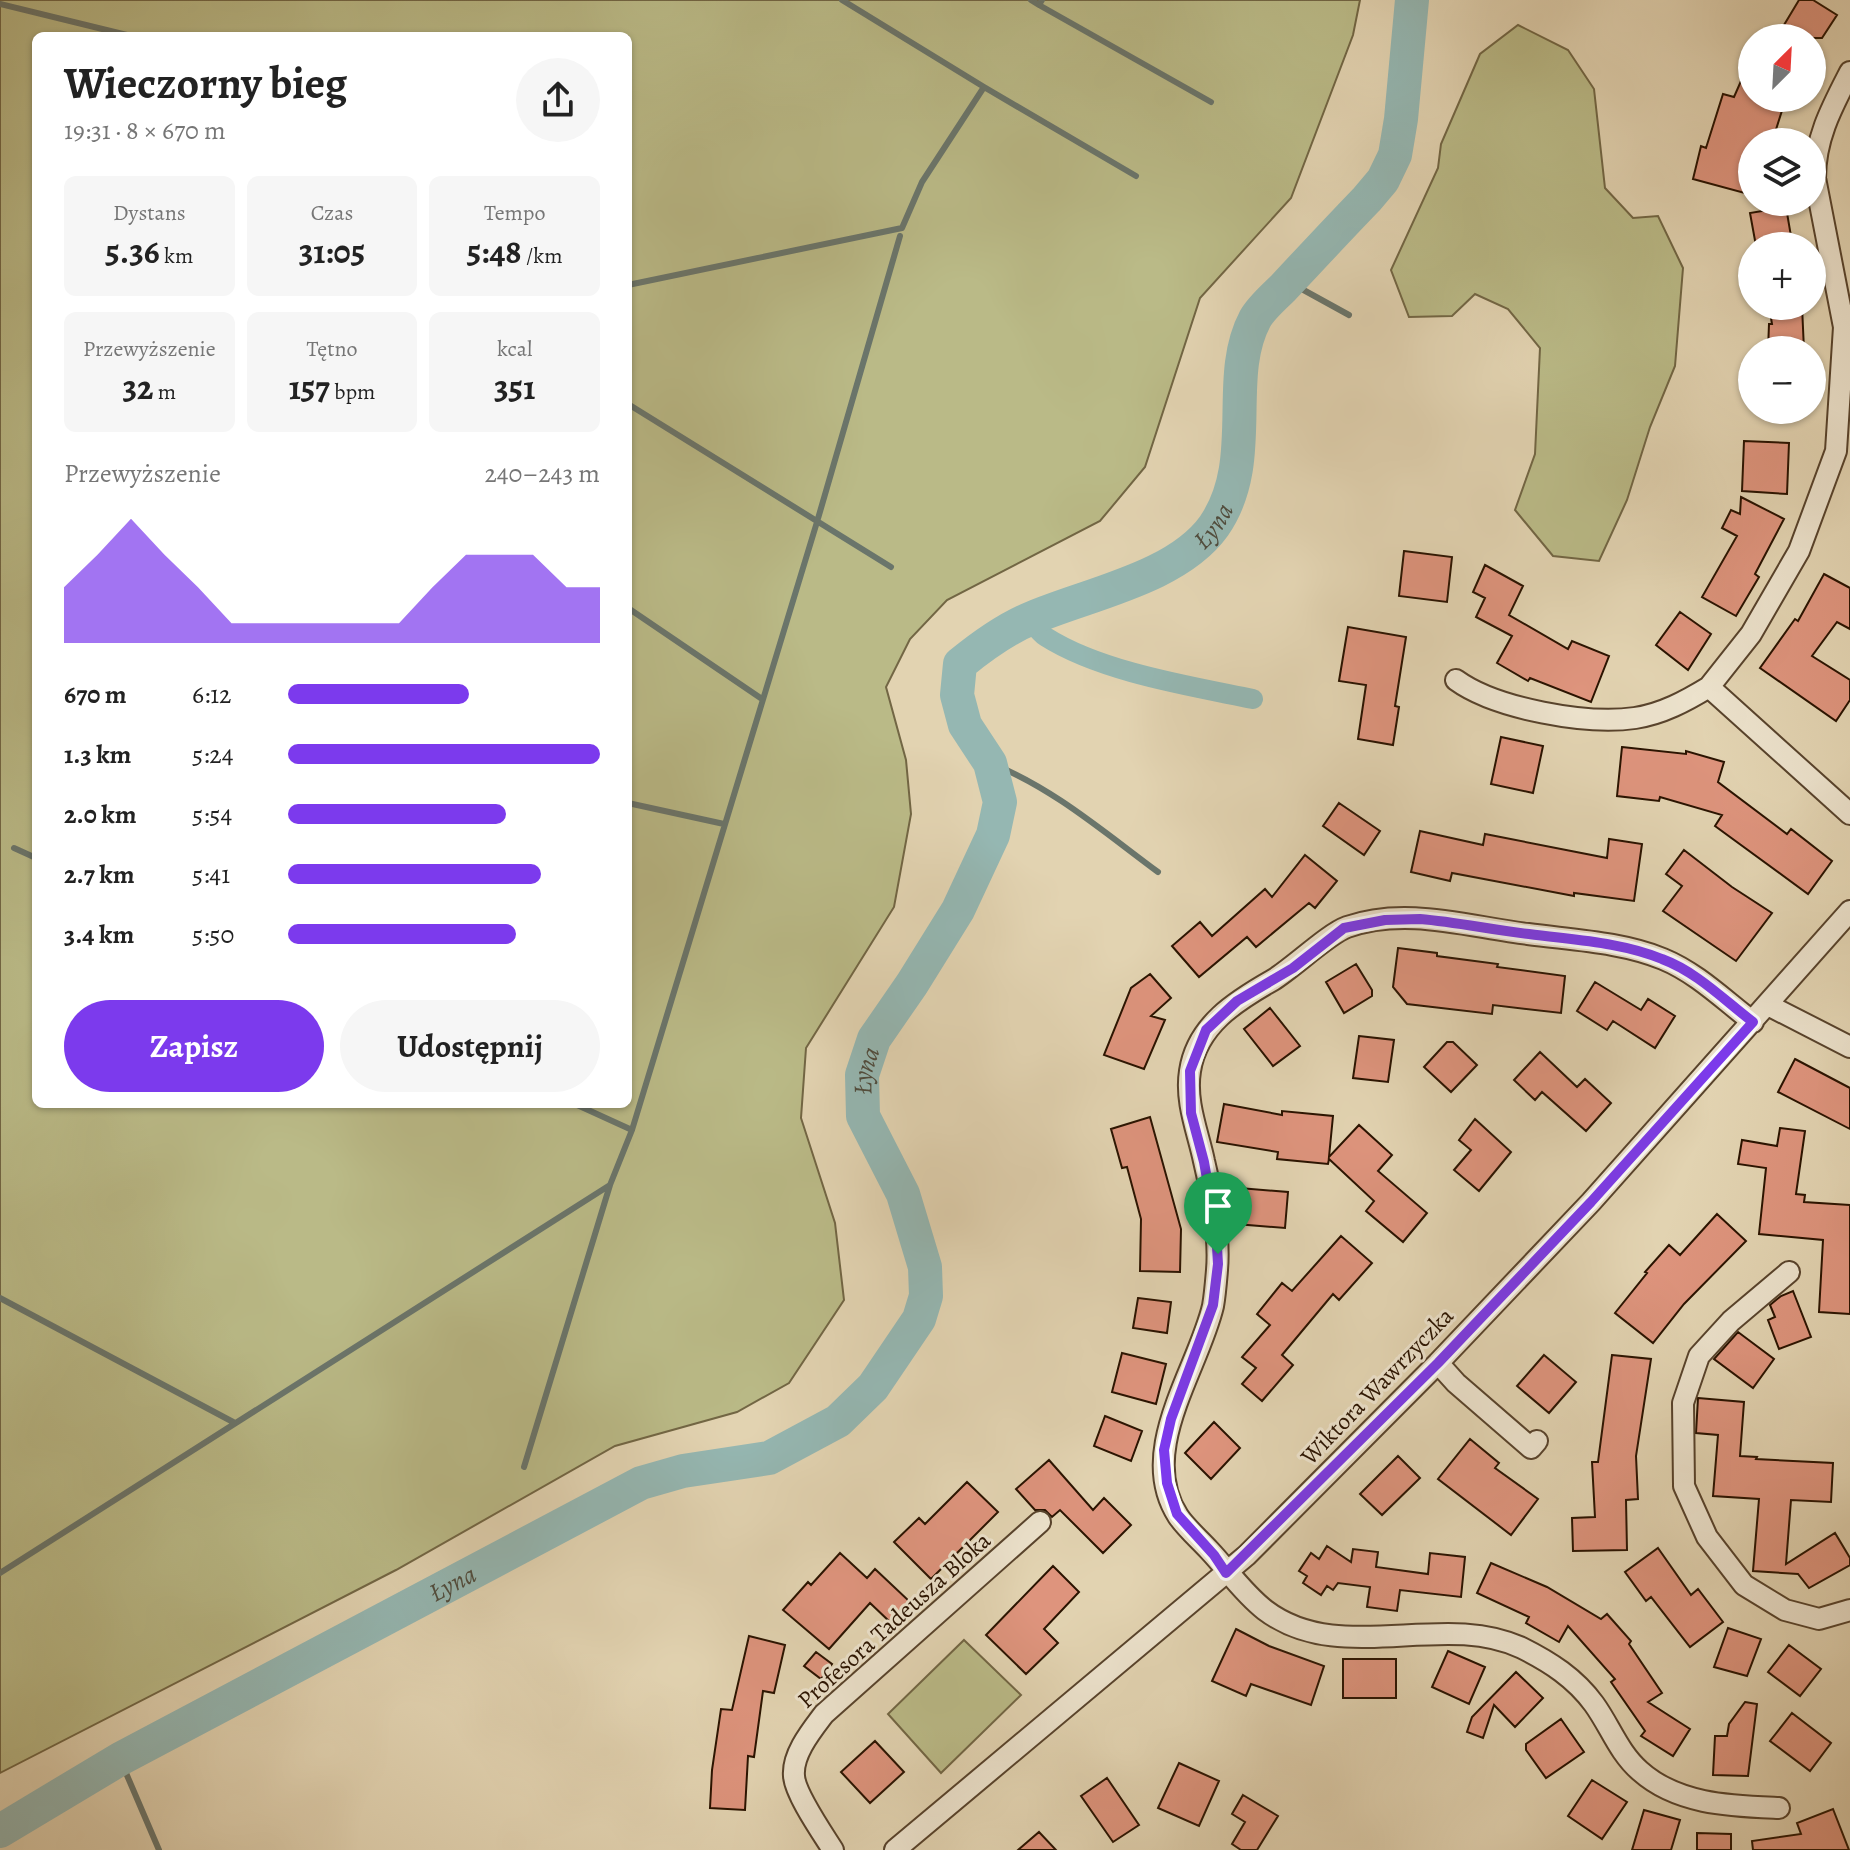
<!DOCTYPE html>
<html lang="pl">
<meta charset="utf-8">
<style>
:root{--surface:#fff;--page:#f6f6f6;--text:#222;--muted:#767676;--accent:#7c3aed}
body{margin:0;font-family:Alegreya,serif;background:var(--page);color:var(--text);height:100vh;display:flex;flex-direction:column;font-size:30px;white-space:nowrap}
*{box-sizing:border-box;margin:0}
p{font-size:26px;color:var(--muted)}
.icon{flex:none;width:44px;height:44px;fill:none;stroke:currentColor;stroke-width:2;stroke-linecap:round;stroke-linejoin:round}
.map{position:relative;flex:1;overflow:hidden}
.panel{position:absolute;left:32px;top:32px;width:600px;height:1076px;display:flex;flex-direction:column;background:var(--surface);border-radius:12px;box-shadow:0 2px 6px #0004}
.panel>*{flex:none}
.needle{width:52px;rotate:24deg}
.controls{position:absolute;left:1738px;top:24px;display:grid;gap:16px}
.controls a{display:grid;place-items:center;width:88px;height:88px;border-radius:50%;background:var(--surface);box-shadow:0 2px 6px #0004;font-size:40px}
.pin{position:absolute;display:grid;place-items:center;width:68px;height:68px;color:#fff;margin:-82px -34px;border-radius:50% 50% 50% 0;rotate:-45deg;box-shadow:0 0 8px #0007}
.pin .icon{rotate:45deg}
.round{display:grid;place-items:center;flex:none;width:84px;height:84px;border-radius:42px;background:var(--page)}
.headline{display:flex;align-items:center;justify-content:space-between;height:136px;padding:0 32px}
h1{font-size:44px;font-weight:700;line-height:60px}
.stats{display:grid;grid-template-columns:repeat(3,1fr);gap:12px;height:136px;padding:8px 32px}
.stats div{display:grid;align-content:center;border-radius:12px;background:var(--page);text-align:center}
.stats b{font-size:34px;font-weight:700}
.stats small{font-size:22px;font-weight:400}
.stats p{font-size:22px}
.chart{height:224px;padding:16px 32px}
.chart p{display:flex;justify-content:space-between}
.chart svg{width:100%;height:144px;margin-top:8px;fill:var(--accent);opacity:.7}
.cta{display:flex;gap:16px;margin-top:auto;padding:16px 32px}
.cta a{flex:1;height:92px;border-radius:48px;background:var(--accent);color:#fff;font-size:32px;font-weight:700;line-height:92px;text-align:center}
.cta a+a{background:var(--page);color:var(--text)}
ul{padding:0 32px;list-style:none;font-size:26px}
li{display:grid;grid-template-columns:128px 96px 1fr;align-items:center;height:60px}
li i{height:20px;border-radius:10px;background:var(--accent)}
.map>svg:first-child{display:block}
.green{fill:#baba87;stroke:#726644;stroke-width:2;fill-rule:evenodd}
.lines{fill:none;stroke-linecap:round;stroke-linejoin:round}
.stream{stroke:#6a756b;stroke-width:6}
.canal{stroke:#95b7b2;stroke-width:20}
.river{stroke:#95b7b2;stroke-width:34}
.building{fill:#de947d;stroke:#2a1300;stroke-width:2}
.minor-casing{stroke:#58432c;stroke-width:24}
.minor{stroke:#ece2cc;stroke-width:20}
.route-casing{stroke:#fff;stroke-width:16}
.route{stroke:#7c3aed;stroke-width:10}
.labels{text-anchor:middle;stroke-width:6;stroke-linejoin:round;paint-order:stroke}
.street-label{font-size:24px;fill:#2a1300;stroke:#ece2cc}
.water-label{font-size:26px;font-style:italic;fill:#4f4c3e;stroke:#ece2cc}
</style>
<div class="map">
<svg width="1850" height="1850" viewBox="0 0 1850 1850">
<rect width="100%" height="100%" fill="#e2d3b1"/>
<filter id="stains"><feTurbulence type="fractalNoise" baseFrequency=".0025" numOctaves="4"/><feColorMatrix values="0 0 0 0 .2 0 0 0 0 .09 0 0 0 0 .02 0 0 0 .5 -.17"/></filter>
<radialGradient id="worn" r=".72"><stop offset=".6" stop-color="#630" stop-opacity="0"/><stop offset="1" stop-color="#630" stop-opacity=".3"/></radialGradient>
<!-- green -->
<path class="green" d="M0,0H1360L1353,35L1291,198L1200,298L1145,467L1100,521L947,600L910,639L886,687L906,760L911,814L894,907L806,1048L801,1118L835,1223L844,1300L789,1383L737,1412L615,1446L396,1570L0,1773ZM36,36H628V1104H36Z
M1518,25L1568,50L1594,89L1605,188L1633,218L1658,216L1683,268L1675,366L1650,427L1627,500L1599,561L1553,556L1515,510L1535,454L1540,348L1508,309L1475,294L1452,316L1409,317L1391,270L1438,168L1441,144L1480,54Z
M964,1640L1021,1695L941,1773L888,1714Z"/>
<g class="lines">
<!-- stream -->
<path class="stream" d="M842,0L984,87L1136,176
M1031,0L1039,5L1042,0
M0,4L131,36
M1039,5L1211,102
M1289,282L1349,315
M628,285L902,228L922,182L984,87
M628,404L891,567
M628,608L762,699
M990,763C1052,787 1105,833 1158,872
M628,803L724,824
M14,848L36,858
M575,1104L632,1130
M0,1298L235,1423
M524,1467L610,1185
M0,1573L610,1185L632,1130L817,522L900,236
M120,1759L159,1850"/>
<!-- canal -->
<path class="canal" d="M1029,619C1034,625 1040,633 1046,637C1101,672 1190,686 1253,699"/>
<!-- river -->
<path class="river" id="s1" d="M0,1831L120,1759L641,1483L683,1471L769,1458L838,1421L873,1387L919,1319L926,1296L925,1267L903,1194L863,1116L862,1075L874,1039L912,984L958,910L993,835L1000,802L990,763L965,725L957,695L960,664C982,646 1005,629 1032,618C1088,594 1177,578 1214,526C1259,461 1223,379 1255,319C1261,308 1274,297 1283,288C1311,258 1339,228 1367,199L1383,180L1395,155L1401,119L1412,0"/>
</g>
<!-- building -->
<path class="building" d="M1799,0H1813L1837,15L1822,38H1794L1781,30Z
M1752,56V98H1786L1772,142H1752V195L1693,179L1701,146L1706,148L1723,94L1734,97Z
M1786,207L1792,242L1756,246L1750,213Z
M1769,306H1802L1804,350H1768L1769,324H1772Z
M1744,441L1789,443L1787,494L1742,491Z
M1741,497L1784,519L1755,574L1759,577L1736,616L1702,597L1737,536L1722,528L1731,510L1740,514Z
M1404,551L1452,557L1447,602L1399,596Z
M1485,565L1523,586L1509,615L1568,649L1572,641L1609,656L1591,702L1530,678L1528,681L1497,663L1512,636L1476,617L1485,598L1473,592Z
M1824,574L1850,588V629L1837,622L1812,656L1850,680V700L1836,721L1760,668L1795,619L1798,621Z
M1680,612L1711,634L1688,670L1656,645Z
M1348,627L1406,637L1395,706L1399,707L1393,745L1358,739L1366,685L1339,681Z
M1501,737L1543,746L1533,793L1491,784Z
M1622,747L1686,754V751L1724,762L1718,782L1787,834L1791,829L1832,861L1808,894L1715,826L1722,815L1660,797L1659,801L1617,796Z
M1339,803L1380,831L1364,855L1323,826Z
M1420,831L1483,845L1485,834L1607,858L1609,839L1642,844L1634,901L1574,893V896L1452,873L1450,881L1411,872Z
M1684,850L1732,887L1772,913L1736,961L1663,911L1682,886L1666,874Z
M1305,855L1337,881L1315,908L1309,903L1256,947L1247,937L1199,977L1172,946L1200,922L1212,936L1265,889L1272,897Z
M1398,948L1437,953V956L1498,964L1497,967L1565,976L1561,1013L1493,1005L1492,1014L1407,1004L1393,987Z
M1356,964L1372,990V996L1344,1013L1326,982Z
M1150,974L1171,998L1151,1016L1165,1020L1144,1069L1104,1055L1131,988Z
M1595,982L1641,1010L1648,999L1675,1016L1655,1048L1613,1021L1607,1030L1577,1011Z
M1270,1008L1300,1046L1273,1066L1244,1029Z
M1359,1036L1394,1040L1388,1082L1353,1078Z
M1447,1042H1453L1477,1065L1451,1092L1424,1067Z
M1540,1052L1577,1087L1585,1079L1611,1103L1586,1131L1542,1092L1535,1100L1514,1080Z
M1795,1059L1850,1088V1129L1778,1092Z
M1224,1104L1282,1115V1111L1333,1116L1329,1157L1359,1125L1392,1155L1378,1171L1427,1213L1403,1242L1366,1211L1374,1201L1329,1159L1328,1164L1277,1159L1278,1152L1217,1142Z
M1150,1117L1181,1229L1180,1272L1140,1271L1141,1219L1127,1167L1122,1168L1111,1129Z
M1475,1119L1511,1152L1479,1191L1454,1170L1471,1150L1459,1140Z
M1780,1128L1805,1131L1796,1194L1805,1195L1804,1202L1850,1205V1314L1819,1312L1823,1240L1759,1234L1766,1168L1738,1164L1742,1140L1777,1146Z
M1239,1188L1288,1192L1285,1228L1236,1224Z
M1717,1214L1746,1241L1684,1304L1653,1343L1615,1313L1647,1273L1645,1272L1669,1245L1680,1255Z
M1341,1236L1372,1263L1339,1300L1333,1294L1282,1355L1293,1365L1262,1401L1242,1384L1256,1368L1242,1357L1270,1325L1257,1314L1282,1283L1292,1291Z
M1793,1291L1811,1337L1779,1349L1768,1320L1775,1317L1770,1305L1781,1296Z
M1138,1298L1171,1302L1167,1333L1133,1328Z
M1738,1332L1774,1359L1753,1388L1714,1359Z
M1122,1353L1166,1364L1156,1404L1112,1392Z
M1544,1355L1576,1382L1549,1413L1517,1386Z
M1612,1355L1651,1359L1636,1456L1638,1499L1626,1500L1627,1550L1573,1551L1572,1518L1595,1517L1592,1462H1598Z
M1698,1398L1744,1402L1740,1456L1757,1457L1756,1459L1833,1463L1831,1502L1791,1500L1786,1564L1835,1533L1850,1558V1565L1809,1588L1798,1574L1753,1571L1759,1499L1713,1496L1718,1435L1696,1433Z
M1105,1416L1142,1431L1131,1461L1094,1446Z
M1214,1422L1240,1448L1211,1479L1185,1453Z
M1470,1439L1499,1463L1495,1468L1538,1499L1511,1535L1438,1479Z
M1398,1456L1420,1478L1382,1515L1360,1494Z
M1049,1460L1093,1510L1104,1498L1131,1525L1103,1553L1060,1510L1052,1517L1045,1510H1035L1016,1489Z
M967,1482L998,1512L931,1579L894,1542L919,1518L925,1524Z
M1327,1546L1351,1562L1353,1549L1378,1552L1376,1567L1428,1574L1430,1553L1465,1557L1461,1597L1400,1590L1397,1611L1367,1607L1370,1587L1338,1583L1333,1590L1327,1586L1321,1595L1303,1583L1307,1576L1299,1571L1311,1553L1319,1559Z
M1658,1548L1691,1595L1698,1589L1723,1622L1690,1647L1651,1597L1646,1601L1625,1572Z
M840,1553L867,1578L875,1569L909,1601L890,1622L870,1603L829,1649L783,1610L808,1582L811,1585Z
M1491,1563L1547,1587L1601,1619L1607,1614L1631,1641L1629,1644L1662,1693L1648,1702L1690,1729L1673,1756L1641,1736L1645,1731L1611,1682L1615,1679L1568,1626L1559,1642L1526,1623L1529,1617L1477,1593Z
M1053,1566L1079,1592L1044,1629L1058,1643L1026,1674L986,1635Z
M1728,1628L1761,1639L1747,1676L1714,1667Z
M1236,1629L1269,1646L1324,1666L1311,1705L1251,1684L1246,1696L1212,1681Z
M749,1636L785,1645L774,1693L763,1691L754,1757L748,1756L745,1810L710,1808L712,1770L721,1709L732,1710Z
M1789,1645L1821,1669L1800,1696L1768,1672Z
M1448,1651L1485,1667L1469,1704L1432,1687Z
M816,1652L832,1664L821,1679L804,1666Z
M1343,1659H1396V1698H1343Z
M1516,1672L1543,1698L1515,1727L1494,1705L1483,1738L1467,1732L1472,1717Z
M1745,1702L1757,1704L1748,1776L1713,1775L1715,1736H1727L1729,1724Z
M1792,1713L1831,1743L1810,1771L1770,1741Z
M1561,1719L1584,1752L1546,1778L1526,1750V1744Z
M875,1741L904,1772L870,1803L841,1772Z
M1179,1763L1219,1781L1199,1826L1158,1808Z
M1107,1778L1139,1825L1113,1842L1081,1796Z
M1592,1780L1627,1802L1602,1839L1568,1816Z
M1243,1795L1278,1816L1257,1850H1241L1232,1844L1245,1822L1232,1814Z
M1833,1809L1849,1850H1753L1752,1841L1801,1834L1797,1823Z
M1644,1810L1680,1820L1671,1850H1632Z
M1039,1832L1056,1850H1018Z
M1697,1833L1731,1834V1850H1697Z"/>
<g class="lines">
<!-- minor casing -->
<g class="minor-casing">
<path id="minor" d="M1456,680C1496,709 1587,725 1635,718C1662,714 1686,701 1709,687L1850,814
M1709,687L1751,634L1799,551L1836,451L1844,327L1815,178C1815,138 1832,107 1850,72
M1768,1005L1850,1047
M1753,1022C1724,1000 1697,973 1663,959C1622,942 1572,940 1528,934C1469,927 1406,906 1347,927C1328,934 1294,967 1273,980C1236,1001 1197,1025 1190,1071C1185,1102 1198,1132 1204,1161C1212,1195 1220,1235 1217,1270C1216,1282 1215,1295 1213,1306C1198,1370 1136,1451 1178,1516C1186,1528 1199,1539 1209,1550C1228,1570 1242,1592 1265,1610C1340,1667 1442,1610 1522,1648C1550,1662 1575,1678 1594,1704C1610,1726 1619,1753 1640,1771C1678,1805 1732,1806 1779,1808
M1789,1272L1731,1321L1699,1356L1683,1403L1684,1486L1707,1537L1744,1585L1785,1610L1819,1619L1850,1610
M1438,1363L1456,1383L1531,1448L1537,1441
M833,1850C823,1834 795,1794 794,1776C792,1754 812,1730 824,1714L1040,1522
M895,1850L1247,1555L1438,1363L1591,1202L1850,911"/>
</g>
<!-- minor -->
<use href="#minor" class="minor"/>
</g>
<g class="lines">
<!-- route casing -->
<g class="route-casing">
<path id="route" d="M1420,919C1457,922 1492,930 1529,934C1573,940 1621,942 1662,959C1697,972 1724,1000 1753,1022L1591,1202L1438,1363L1226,1573L1214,1555L1177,1514L1167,1483L1164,1450L1171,1419L1213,1305L1218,1264L1216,1230L1204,1162L1191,1113L1190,1071L1206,1030L1237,1001L1293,968L1344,928L1385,920Z"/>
</g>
<!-- route -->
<use href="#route" class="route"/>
</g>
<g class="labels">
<!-- street labels -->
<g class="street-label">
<text transform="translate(1377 1386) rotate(-46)" y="8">Wiktora Wawrzyczka</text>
<text transform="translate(894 1620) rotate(-42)" y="8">Profesora Tadeusza Bloka</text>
</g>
<!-- water labels -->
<g class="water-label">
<text dy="9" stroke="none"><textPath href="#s1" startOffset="2076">Łyna</textPath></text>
<text dy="9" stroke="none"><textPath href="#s1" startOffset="1332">Łyna</textPath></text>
<text dy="9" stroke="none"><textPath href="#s1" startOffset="516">Łyna</textPath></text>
</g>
</g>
<rect width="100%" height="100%" filter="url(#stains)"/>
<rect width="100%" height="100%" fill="url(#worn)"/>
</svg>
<div class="controls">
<a><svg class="needle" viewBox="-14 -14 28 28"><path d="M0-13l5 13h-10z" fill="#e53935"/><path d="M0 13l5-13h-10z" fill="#767676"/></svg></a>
<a><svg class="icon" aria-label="layers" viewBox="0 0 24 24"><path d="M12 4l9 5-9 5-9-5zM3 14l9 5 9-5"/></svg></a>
<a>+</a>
<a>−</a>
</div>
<div class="pin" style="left:1218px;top:1254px;background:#1e9e55"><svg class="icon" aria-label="arrive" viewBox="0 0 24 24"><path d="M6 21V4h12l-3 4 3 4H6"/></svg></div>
<section class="panel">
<div class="headline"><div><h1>Wieczorny bieg</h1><p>19:31 · 8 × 670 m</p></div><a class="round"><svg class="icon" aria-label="share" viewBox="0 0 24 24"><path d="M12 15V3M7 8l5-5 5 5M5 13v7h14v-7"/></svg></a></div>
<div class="stats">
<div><p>Dystans</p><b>5.36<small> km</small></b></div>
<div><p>Czas</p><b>31:05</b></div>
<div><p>Tempo</p><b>5:48<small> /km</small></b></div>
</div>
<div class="stats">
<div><p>Przewyższenie</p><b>32<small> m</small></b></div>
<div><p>Tętno</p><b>157<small> bpm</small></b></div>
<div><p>kcal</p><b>351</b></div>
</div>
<div class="chart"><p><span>Przewyższenie</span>240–243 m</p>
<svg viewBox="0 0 160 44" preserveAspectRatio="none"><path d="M0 44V27L10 17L20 6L30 17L40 27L50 38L60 38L70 38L80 38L90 38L100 38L110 27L120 17L130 17L140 17L150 27L160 27V44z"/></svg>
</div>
<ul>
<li><b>670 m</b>6:12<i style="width:58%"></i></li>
<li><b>1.3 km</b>5:24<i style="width:100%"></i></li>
<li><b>2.0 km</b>5:54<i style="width:70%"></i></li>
<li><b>2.7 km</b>5:41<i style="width:81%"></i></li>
<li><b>3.4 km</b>5:50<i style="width:73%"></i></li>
</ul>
<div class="cta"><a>Zapisz</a><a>Udostępnij</a></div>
</section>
</div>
